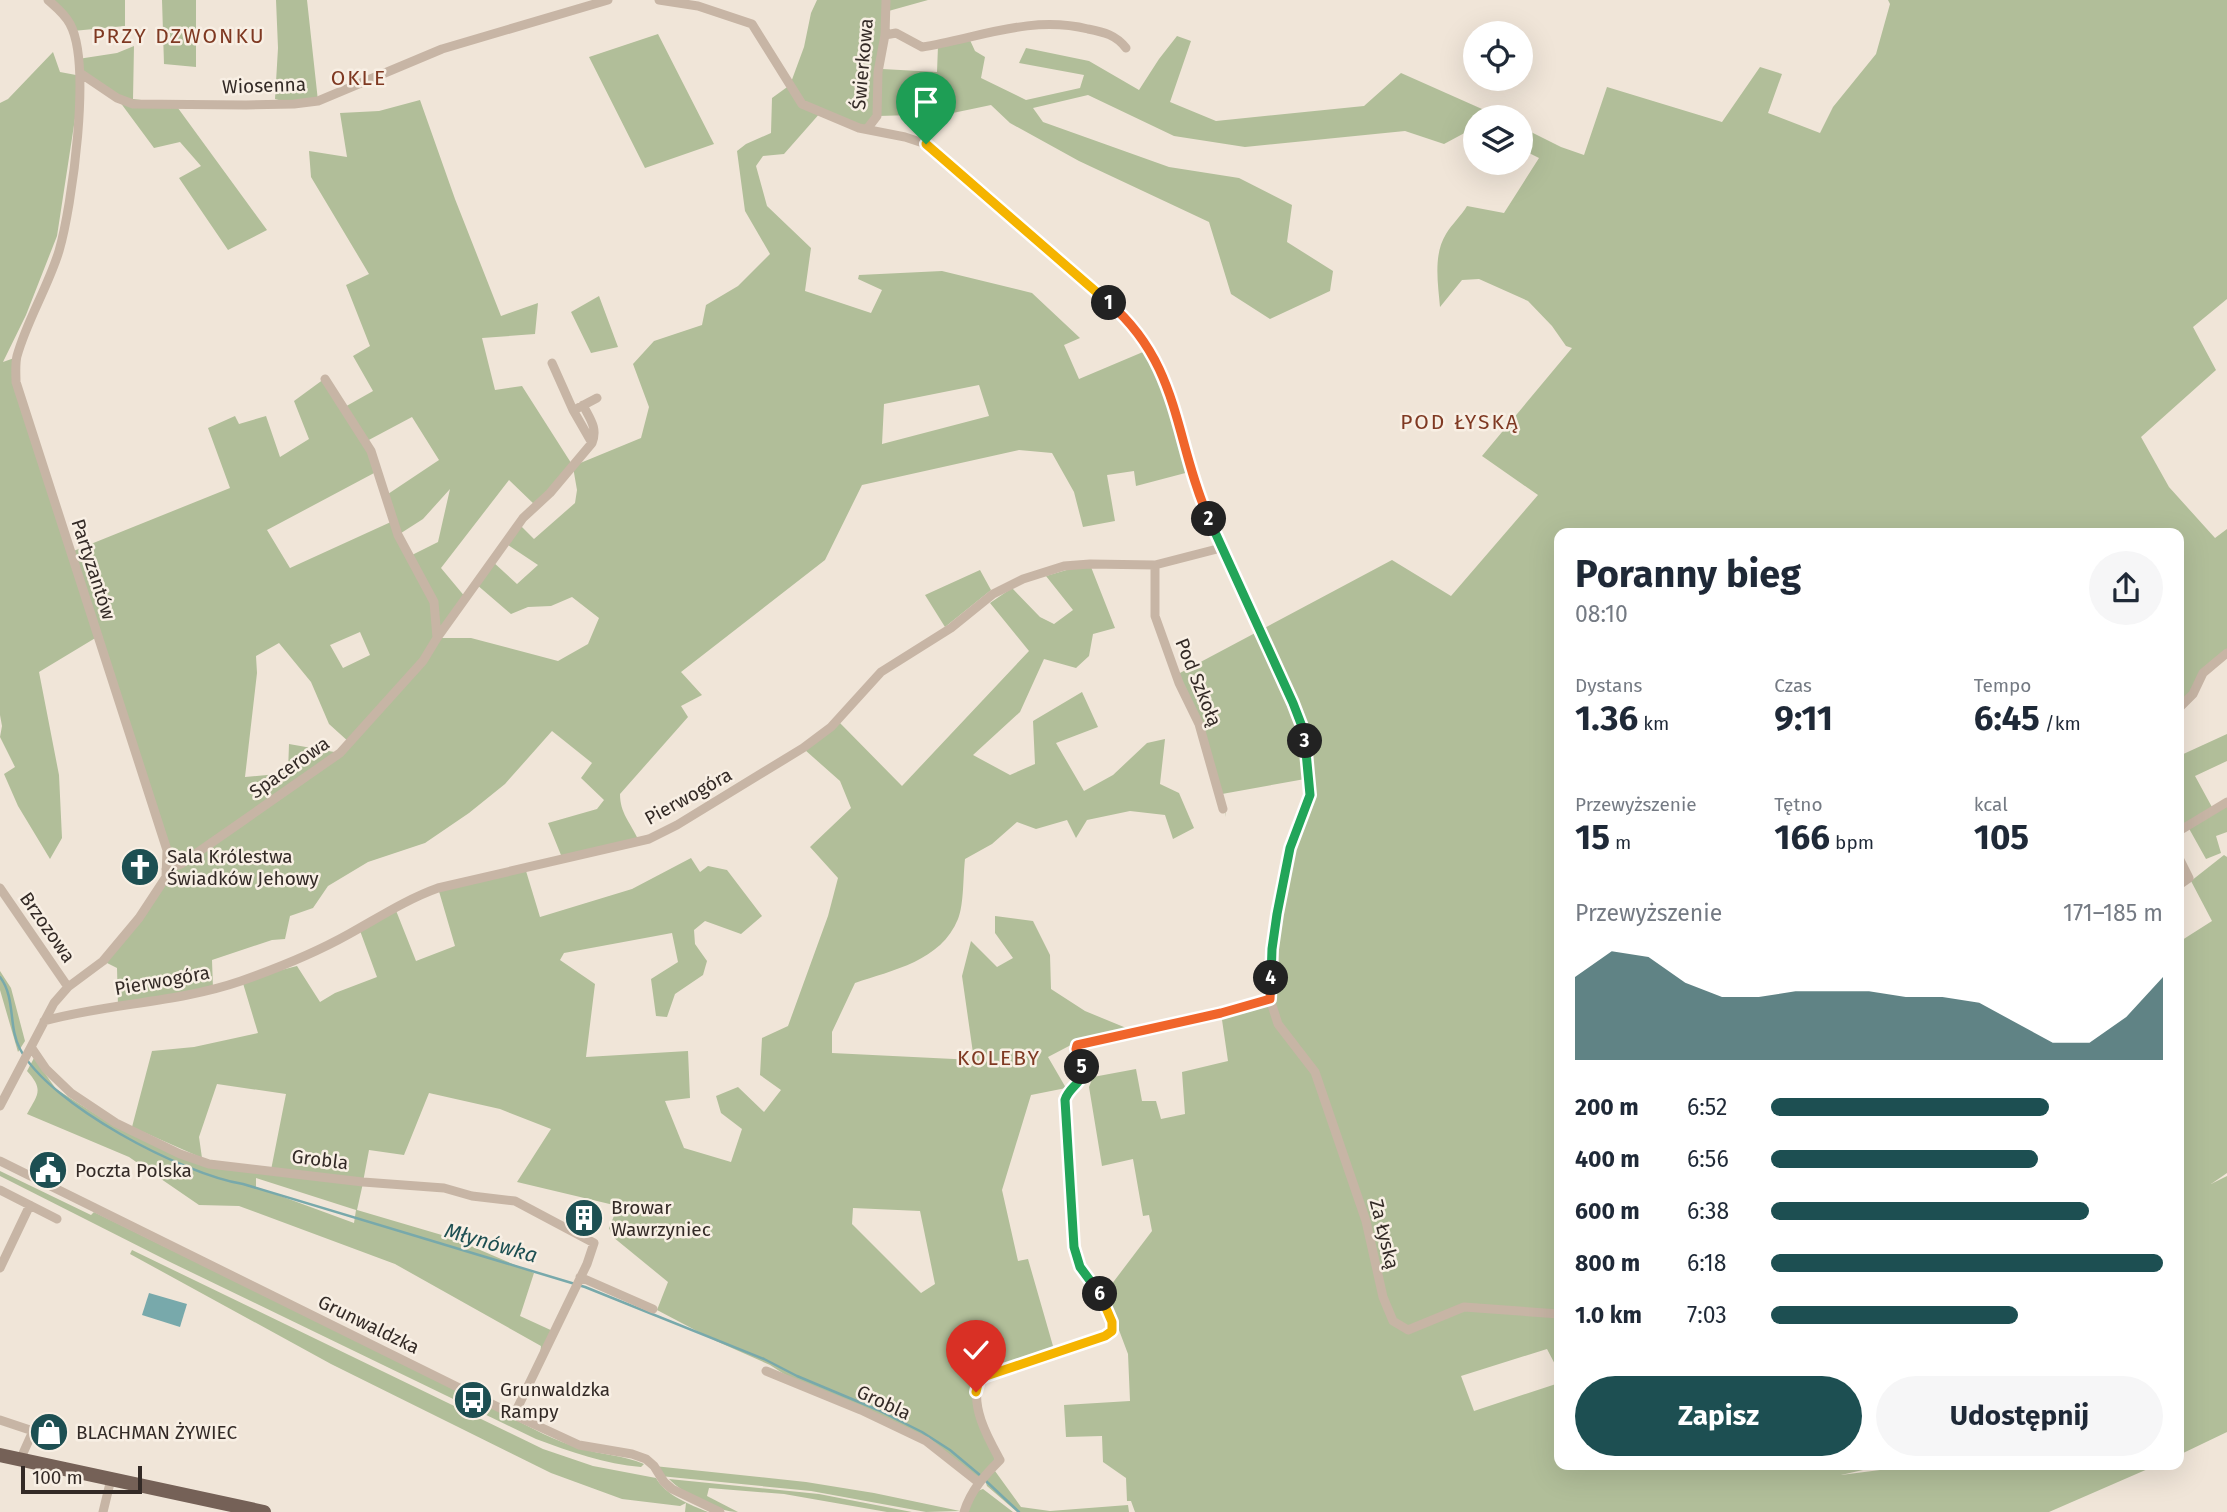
<!DOCTYPE html>
<html lang="pl">
<meta charset="utf-8">
<style>
:root{--surface:#fff;--page:#f6f6f7;--text:#1f2937;--muted:#747a83;--accent:#1d4f52}
body{margin:0;font-family:"Fira Sans",sans-serif;background:var(--page);color:var(--text);height:100vh;display:flex;flex-direction:column;font-size:26px;white-space:nowrap}
*{box-sizing:border-box;margin:0}
p{font-size:23px;color:var(--muted)}
.icon{flex:none;width:38px;height:38px;fill:none;stroke:currentColor;stroke-width:2;stroke-linecap:round;stroke-linejoin:round}
.map{position:relative;flex:1;overflow:hidden}
.panel{position:absolute;left:1554px;top:528px;width:630px;height:942px;display:flex;flex-direction:column;background:var(--surface);border-radius:14px;box-shadow:0 7px 28px #0002}
.panel>*{flex:none}
.buttons{position:absolute;left:1463px;top:21px;display:grid;gap:14px}
.buttons a{display:grid;place-items:center;width:70px;height:70px;border-radius:50%;background:var(--surface);box-shadow:0 7px 28px #0002;font-size:35px}
.scale{position:absolute;left:21px;bottom:18px;width:121px;box-sizing:border-box;padding-left:7px;border:4px solid #332a26;border-top:0;font-size:19px;line-height:24px;white-space:nowrap;color:#332a26;-webkit-text-stroke:5px #f8efe4;paint-order:stroke}
.pin{position:absolute;display:grid;place-items:center;width:60px;height:60px;color:#fff;margin:-72px -30px;border-radius:50% 50% 50% 0;rotate:-45deg;box-shadow:0 0 7px #0007}
.pin .icon{rotate:45deg}
.km{position:absolute;width:35px;height:35px;margin:-18px;border-radius:50%;background:#222;color:#fff;font-size:19px;line-height:35px;text-align:center}
.round{display:grid;place-items:center;flex:none;width:74px;height:74px;border-radius:37px;background:var(--page)}
.summary{display:flex;align-items:center;justify-content:space-between;height:119px;padding:0 21px}
h1{font-size:38px;font-weight:700;line-height:52px}
.stats{display:grid;grid-template-columns:repeat(3,1fr);gap:10px;height:119px;padding:7px 21px}
.stats div{display:grid;align-content:center}
.stats b{font-size:35px;font-weight:700}
.stats small{font-size:19px;font-weight:400}
.stats p{font-size:19px}
.chart{height:196px;padding:14px 21px}
.chart p{display:flex;justify-content:space-between}
.chart svg{width:100%;height:126px;margin-top:7px;fill:var(--accent);opacity:.7}
.action{display:flex;gap:14px;margin-top:auto;padding:14px 21px}
.action a{flex:1;height:80px;border-radius:42px;background:var(--accent);color:#fff;font-size:28px;font-weight:700;line-height:80px;text-align:center}
.action a+a{background:var(--page);color:var(--text)}
ul{padding:0 21px;list-style:none;font-size:23px}
li{display:grid;grid-template-columns:112px 84px 1fr;align-items:center;height:52px}
li i{height:18px;border-radius:9px;background:var(--accent)}
.map>svg:first-child{display:block}
.green{fill:#b1be99;fill-rule:evenodd}
.water{fill:#78a9ab}
.lines{fill:none;stroke-linecap:round;stroke-linejoin:round}
.stream{stroke:#78a9ab;stroke-width:2.5}
.minor{stroke:#c7b5a5;stroke-width:9}
.primary{stroke:#756157;stroke-width:14}
.split-1-casing{stroke:#fff;stroke-width:14}
.split-2-casing{stroke:#fff;stroke-width:14}
.split-3-casing{stroke:#fff;stroke-width:14}
.split-4-casing{stroke:#fff;stroke-width:14}
.split-5-casing{stroke:#fff;stroke-width:14}
.split-6-casing{stroke:#fff;stroke-width:14}
.split-7-casing{stroke:#fff;stroke-width:14}
.split-1{stroke:#f5b400;stroke-width:9}
.split-2{stroke:#f0652b;stroke-width:9}
.split-3{stroke:#22a559;stroke-width:9}
.split-4{stroke:#22a559;stroke-width:9}
.split-5{stroke:#f0652b;stroke-width:9}
.split-6{stroke:#22a559;stroke-width:9}
.split-7{stroke:#f5b400;stroke-width:9}
.labels{text-anchor:middle;stroke-width:5;stroke-linejoin:round;paint-order:stroke}
.street-label{font-size:19px;fill:#332a26;stroke:#f8efe4}
.poi-label{font-size:19px;fill:#332a26;stroke:#f8efe4;text-anchor:start}
.neighbourhood-label{font-size:21px;letter-spacing:2px;fill:#7f3922;stroke:#f8efe4}
.water-label{font-size:21px;font-style:italic;fill:#1d4f52;stroke:#f8efe4}
</style>
<div class="map">
<svg width="2227" height="1512" viewBox="0 0 2227 1512">
<rect width="100%" height="100%" fill="#f0e5d8"/>
<!-- green -->
<path class="green" d="M48,0H125V26L73,31Z
M162,0H196V67L164,64Z
M276,0H307L318,101L294,104L275,99L278,48Z
M817,0H928L885,12L882,69L937,72L938,46L969,38L975,51L985,57L981,78L1026,100L1080,88L1084,75L1019,63L1026,48L1089,61L1139,90L1159,59L1177,36L1191,41L1170,102L1216,121L1364,106L1401,73L1500,117H1475V130L1472,129L1444,144L1405,131L1245,147L1174,136L1088,95L1033,108L1043,122L1169,167L1239,178L1292,205L1287,242L1333,271L1330,291L1270,319L1231,294L1209,222L1079,161L1010,123L991,105L948,114L878,116L867,129L821,112L784,154L763,156L756,166L767,206L811,248L805,291L871,313L882,290L858,279L859,275L942,271L1032,293L1080,338L1064,345L1079,379L1150,349L1193,471L1136,486L1134,471L1107,475L1115,521L1083,527L1074,492L1052,453L1019,450L862,485L825,560L681,672L702,695L681,706L688,717L620,794C620,813 630,822 638,839L563,860L548,823L597,809L604,800L581,778L592,763L552,731L505,784L469,813L425,843L368,862L328,886L313,908L290,916L285,939L272,940L212,960L213,989L118,1006L117,968L103,961L166,877L167,850L97,637L39,672L59,775L62,838L50,859L18,806L4,774L15,767L0,737L2,726L0,715V103L8,99L53,52L60,72L76,75V112L57,236L26,315L3,362L17,357L16,382L71,552L230,488L208,428L235,416L239,424L266,416L280,457L309,439L294,401L324,379L343,408L373,391L353,356L370,346L346,285L369,274L311,177L309,151L347,157L340,113L379,111L420,100L455,199L501,316L538,303L535,334L482,338L495,390L522,386L573,466L641,438L649,407L633,364L654,341L702,325L706,305L738,286L770,254L745,211L737,151L746,144L771,133L772,98L790,85L804,47L811,13ZM979,385L989,416L882,444L884,404ZM412,417L439,460L385,496L393,521L290,568L267,530L376,472L365,442ZM573,467L577,490L575,503L534,539L519,524L505,543L538,565L517,584L492,561L476,584L511,614L528,607L551,606L572,597L599,618L588,644L558,661L471,638H438L466,598L441,568L509,480L536,506ZM450,489L438,542L410,556L398,535L423,519ZM360,632L370,655L343,668L330,645ZM279,643L311,682L329,724L350,743L340,753L289,744L288,773L245,777L257,673L256,656Z
M1888,0H2227V299L2193,327L2216,370L2141,437L2169,487L2215,538L2227,529V653L2203,674L2179,708V534H1559V1372L1547,1349L1461,1376L1474,1411L1559,1383V1465H1885L1841,1475L1919,1465H2157L2049,1512H1135L1131,1501H1127L1126,1478L1103,1462L1102,1436L1066,1437L1064,1405L1130,1401L1128,1354L1105,1293L1152,1231L1149,1215L1143,1216L1133,1159L1102,1166L1089,1087L1093,1077L1136,1069L1142,1101H1156L1161,1119L1185,1114L1182,1072L1228,1061L1221,1013L1270,999L1272,949L1290,848L1310,795L1305,779L1222,794L1226,817L1206,748L1178,674L1392,560L1451,596L1538,495L1482,456L1572,348L1566,346L1552,326L1528,301L1479,279L1462,280L1440,307C1438,283 1433,255 1446,234C1452,224 1461,216 1467,206L1504,213L1539,158L1521,149V127L1561,147L1584,155L1607,87L1722,122L1760,67L1782,74L1768,113L1820,133L1833,107L1876,54L1890,4Z
M658,34L714,144L645,168L589,57Z
M134,46L133,99L175,104L267,230L228,250L179,178L201,166L180,142L154,148L117,98L80,73L78,59L117,53Z
M599,296L618,347L591,353L571,312Z
M1091,567L1115,628L1093,634L1089,656L1076,668L1044,659L1020,712L973,755L1010,775L1035,764L1033,721L1082,692L1098,727L1056,743L1084,791L1113,775L1147,743L1165,739L1160,784L1179,793L1194,828L1173,839L1165,815L1130,811L1087,820L1076,838L1067,820L1036,829L1017,822L992,844L965,859C963,876 964,905 958,919C941,961 893,970 855,983L832,1032V1053L974,1060L962,976L971,941L997,967L1013,958L995,933V916L1033,921L1050,955L1051,989L1085,1011L1136,1032L1069,1046L1048,1057L1066,1088L1031,1095L1002,1190L1018,1261L1028,1259L1055,1353L979,1381L976,1392L995,1460L979,1478L929,1441L784,1374L770,1365L716,1341L657,1310L668,1282L613,1237L609,1228L618,1206L517,1182L551,1129L500,1109L429,1093L404,1155L369,1150L363,1182L271,1170L286,1094L217,1084L199,1137L202,1158L132,1127L152,1051L194,1047L258,1033L242,980L297,966L320,1002L335,993L377,977L359,928L395,908L416,961L455,946L438,888L526,871L540,917L632,889L691,858L700,872L708,866L727,870L762,916L741,934L705,921L694,930L695,944L707,961L703,975L675,994L667,1017L656,1016L651,979L678,962L672,933L564,953L560,960L595,984L586,1057L688,1051L690,1098L665,1101L684,1148L731,1162L742,1129L721,1113L716,1096L738,1087L764,1112L781,1090L760,1075L762,1038L788,1026L828,916L838,878L810,847L851,808L840,781L805,750L839,722L902,786L1029,651L990,603L1012,588L1040,617L1054,624L1073,610L1046,576L1070,569ZM853,1208L920,1211L935,1284L921,1293L852,1224Z
M980,570L991,590L945,627L925,595Z
M2227,734V761L2195,776L2213,809L2227,802V832L2216,836L2221,853L2206,859L2187,825L2179,831V756Z
M2224,855L2227,857V1173L2211,1184L2227,1176V1432L2179,1455V942L2212,921L2191,881Z
M0,971L11,988L25,1041L18,1052L0,990Z
M34,1058L56,1089L111,1124L176,1155L363,1183L357,1210L452,1238L534,1273L520,1316L555,1332L539,1365L541,1346L395,1264L239,1206L199,1205L129,1157L27,1114C38,1094 44,1090 27,1071ZM256,1178L356,1210L354,1223L256,1187Z
M0,1171L91,1215L94,1212L455,1389V1392C465,1397 472,1403 482,1408L485,1404C516,1419 547,1439 580,1448C601,1455 623,1455 644,1464L641,1467C605,1464 571,1452 536,1439L168,1261L0,1176Z
M132,1250L543,1449L593,1466L656,1478C665,1495 691,1505 708,1512H685L686,1503L680,1506L622,1499L551,1473L331,1364L130,1254Z
M654,1466L806,1482L874,1493L960,1511L926,1512L811,1491L660,1476Z
M995,1471L1021,1507L1050,1511L1128,1505L1129,1512H1017L987,1486L985,1480Z
M669,1479L819,1494L912,1512H887L784,1494L709,1488L707,1496L738,1512C718,1512 683,1494 669,1479Z
M983,1489L1013,1512H967L977,1491Z"/>
<!-- water -->
<path class="water" d="M149,1293L187,1304L180,1327L142,1315Z"/>
<g class="lines">
<!-- stream -->
<path class="stream" d="M0,977C16,998 8,1027 20,1049C50,1105 182,1174 243,1184L585,1287L764,1359L797,1376L878,1410L922,1432L950,1450L981,1476
M986,1481L1019,1512"/>
<!-- minor -->
<path class="minor" d="M659,0L698,6L752,24L802,104L859,128L905,137L926,144L1127,318L1150,349L1164,378L1204,508L1293,703L1303,729L1310,795L1290,848L1277,914L1272,949L1270,999L1278,1024L1315,1072L1366,1221L1383,1297L1393,1321L1408,1330L1464,1307L1559,1314
M885,35L896,33L922,47C978,38 1030,15 1088,29C1104,32 1116,35 1126,48
M80,73L117,98L133,104L246,105L294,104L318,101L442,49L608,0
M867,129L877,116L878,72L885,35L886,0
M583,405C590,419 598,428 592,443
M578,408L597,398
M1155,565V616L1179,683L1199,724L1223,809
M437,638L523,518L550,493L592,443L573,410L552,363
M2179,708L2193,694L2203,673L2227,653
M2179,831L2227,802
M2179,858L2189,878L2179,885
M166,869L181,864L340,753L423,661L437,638L434,602L398,535L371,451L325,379
M0,888L68,987
M44,1021C109,1003 177,1003 241,981C278,968 315,953 349,934C378,918 407,899 438,888L649,839L677,825L803,748L831,727L881,672L951,628L993,594L1023,579L1064,566L1090,564L1155,565L1221,548
M31,1047L46,1069L71,1093L116,1123L180,1154L209,1164L363,1182L444,1188L472,1196L515,1201L594,1243L587,1264L514,1415
M0,1106L54,1003L68,987L103,961L139,918L166,877L167,850L16,382C16,374 15,364 17,356C27,320 48,287 59,251C72,206 92,64 70,24C65,14 56,7 48,0
M0,1161L514,1415L579,1445L632,1454L646,1459L654,1466L664,1482L672,1489L720,1512
M0,1190L57,1219
M0,1268L30,1205
M580,1277L653,1309
M766,1371L861,1410L926,1441L978,1482
M0,1420L33,1431L20,1460
M103,1512L111,1479
M964,1512C971,1490 984,1476 1000,1460C988,1438 970,1407 979,1380L1105,1336L1112,1331C1114,1298 1080,1278 1074,1247L1065,1100L1067,1093L1083,1076L1076,1049L1077,1045L1221,1013L1270,999"/>
<!-- primary -->
<path class="primary" d="M0,1455L264,1512"/>
</g>
<g class="lines">
<!-- split-1 casing -->
<g class="split-1-casing">
<path id="split-1" d="M926,144L1109,303"/>
</g>
<!-- split-2 casing -->
<g class="split-2-casing">
<path id="split-2" d="M1109,303C1181,365 1174,440 1209,519"/>
</g>
<!-- split-3 casing -->
<g class="split-3-casing">
<path id="split-3" d="M1209,519L1293,703L1303,729L1305,741"/>
</g>
<!-- split-4 casing -->
<g class="split-4-casing">
<path id="split-4" d="M1271,978L1272,949L1277,914L1290,848L1310,795L1305,741"/>
</g>
<!-- split-5 casing -->
<g class="split-5-casing">
<path id="split-5" d="M1082,1067L1076,1049L1077,1045L1221,1013L1270,999L1271,978"/>
</g>
<!-- split-6 casing -->
<g class="split-6-casing">
<path id="split-6" d="M1082,1067C1085,1083 1069,1086 1065,1100L1074,1247L1080,1267L1100,1294"/>
</g>
<!-- split-7 casing -->
<g class="split-7-casing">
<path id="split-7" d="M976,1392L979,1380L986,1376L1105,1336L1112,1331V1322L1100,1294"/>
</g>
<!-- split-1 -->
<use href="#split-1" class="split-1"/>
<!-- split-2 -->
<use href="#split-2" class="split-2"/>
<!-- split-3 -->
<use href="#split-3" class="split-3"/>
<!-- split-4 -->
<use href="#split-4" class="split-4"/>
<!-- split-5 -->
<use href="#split-5" class="split-5"/>
<!-- split-6 -->
<use href="#split-6" class="split-6"/>
<!-- split-7 -->
<use href="#split-7" class="split-7"/>
</g>
<!-- icons -->
<defs>
<g id="church-disc" transform="scale(2.0125)"><circle r="9.5" fill="#1d4f52" stroke="#f8efe4"/><path d="M-1.2-6h2.4v3.5h3.3v2.4h-3.3V6h-2.4V-.1h-3.3v-2.4h3.3Z" fill="#fff"/></g>
<g id="civic-disc" transform="scale(2.0125)"><circle r="9.5" fill="#1d4f52" stroke="#f8efe4"/><path d="M-.6-6.5H3V-4.5H.6V-3L4-1V1h2V6H-6V1h2V-1L-.6-3ZM-1.2 2.5V6h2.4V2.5Z" fill="#fff"/></g>
<g id="building-disc" transform="scale(2.0125)"><circle r="9.5" fill="#1d4f52" stroke="#f8efe4"/><path d="M-4-6H4V6H1V3H-1V6H-4ZM-2.5-4.3h1.7v1.8h-1.7ZM.8-4.3h1.7v1.8H.8ZM-2.5-1h1.7V.8h-1.7ZM.8-1h1.7V.8H.8Z" fill="#fff"/></g>
<g id="bus-disc" transform="scale(2.0125)"><circle r="9.5" fill="#1d4f52" stroke="#f8efe4"/><path d="M-5-6H5V4H4V6H2V4H-2V6H-4V4H-5ZM-3.5-4V0h7V-4ZM-3.5 1.2v1.5H-2V1.2ZM2 1.2v1.5H3.5V1.2Z" fill="#fff"/></g>
<g id="shop-disc" transform="scale(2.0125)"><circle r="9.5" fill="#1d4f52" stroke="#f8efe4"/><path d="M-5-2.5h2.3a2.7 3.5 0 0 1 5.4 0H5L5.5 6h-11ZM-1.5-2.5h3a1.5 2.3 0 0 0-3 0Z" fill="#fff"/></g>
</defs>
<g fill-rule="evenodd">
<use href="#church-disc" x="140" y="867"/>
<use href="#civic-disc" x="48" y="1170"/>
<use href="#building-disc" x="584" y="1218"/>
<use href="#bus-disc" x="473" y="1400"/>
<use href="#shop-disc" x="49" y="1432"/>
</g>
<g class="labels">
<!-- street labels -->
<g class="street-label">
<text transform="translate(862 64) rotate(-85)" y="7">Świerkowa</text>
<text transform="translate(264 85) rotate(-2)" y="7">Wiosenna</text>
<text transform="translate(94 569) rotate(72)" y="7">Partyzantów</text>
<text transform="translate(1199 682) rotate(68)" y="7">Pod Szkołą</text>
<text transform="translate(289 767) rotate(-35)" y="7">Spacerowa</text>
<text transform="translate(688 796) rotate(-29)" y="7">Pierwogóra</text>
<text transform="translate(48 927) rotate(55)" y="7">Brzozowa</text>
<text transform="translate(162 980) rotate(-10)" y="7">Pierwogóra</text>
<text transform="translate(320 1159) rotate(7)" y="7">Grobla</text>
<text transform="translate(1385 1234) rotate(76)" y="7">Za Łyską</text>
<text transform="translate(369 1324) rotate(26)" y="7">Grunwaldzka</text>
<text transform="translate(884 1402) rotate(25)" y="7">Grobla</text>
</g>
<!-- poi labels -->
<g class="poi-label">
<text x="167" y="863">Sala Królestwa<tspan x="167" dy="22">Świadków Jehowy</tspan></text>
<text x="75" y="1177">Poczta Polska</text>
<text x="611" y="1214">Browar<tspan x="611" dy="22">Wawrzyniec</tspan></text>
<text x="500" y="1396">Grunwaldzka<tspan x="500" dy="22">Rampy</tspan></text>
<text x="76" y="1439">BLACHMAN ŻYWIEC</text>
</g>
<!-- neighbourhood labels -->
<g class="neighbourhood-label">
<text x="179" y="43">PRZY DZWONKU</text>
<text x="359" y="85">OKLE</text>
<text x="1460" y="429">POD ŁYSKĄ</text>
<text x="999" y="1065">KOLEBY</text>
</g>
<!-- water labels -->
<g class="water-label">
<text transform="translate(491 1243) rotate(16)" y="7">Młynówka</text>
</g>
</g>
</svg>
<div class="buttons">
<a><svg class="icon" aria-label="locate" viewBox="0 0 24 24"><circle cx="12" cy="12" r="6"/><path d="M12 2v4M12 18v4M2 12h4M18 12h4"/></svg></a>
<a><svg class="icon" aria-label="layers" viewBox="0 0 24 24"><path d="M12 4l9 5-9 5-9-5zM3 14l9 5 9-5"/></svg></a>
</div>
<div class="scale">100 m</div>
<div class="pin" style="left:926px;top:144px;background:#1e9e55"><svg class="icon" aria-label="arrive" viewBox="0 0 24 24"><path d="M6 21V4h12l-3 4 3 4H6"/></svg></div>
<div class="pin" style="left:976px;top:1392px;background:#d93025"><svg class="icon" aria-label="check" viewBox="0 0 24 24"><path d="M5 12l5 5 9-10"/></svg></div>
<b class="km" style="left:1109px;top:303px">1</b>
<b class="km" style="left:1209px;top:519px">2</b>
<b class="km" style="left:1305px;top:741px">3</b>
<b class="km" style="left:1271px;top:978px">4</b>
<b class="km" style="left:1082px;top:1067px">5</b>
<b class="km" style="left:1100px;top:1294px">6</b>
<section class="panel">
<div class="summary"><div><h1>Poranny bieg</h1><p>08:10</p></div><a class="round"><svg class="icon" aria-label="share" viewBox="0 0 24 24"><path d="M12 15V3M7 8l5-5 5 5M5 13v7h14v-7"/></svg></a></div>
<div class="stats">
<div><p>Dystans</p><b>1.36<small> km</small></b></div>
<div><p>Czas</p><b>9:11</b></div>
<div><p>Tempo</p><b>6:45<small> /km</small></b></div>
</div>
<div class="stats">
<div><p>Przewyższenie</p><b>15<small> m</small></b></div>
<div><p>Tętno</p><b>166<small> bpm</small></b></div>
<div><p>kcal</p><b>105</b></div>
</div>
<div class="chart"><p><span>Przewyższenie</span>171–185 m</p>
<svg viewBox="0 0 160 44" preserveAspectRatio="none"><path d="M0 44V15L10 6L20 8L30 17L40 22L50 22L60 20L70 20L80 20L90 22L100 22L110 24L120 31L130 38L140 38L150 29L160 15V44z"/></svg>
</div>
<ul>
<li><b>200 m</b>6:52<i style="width:71%"></i></li>
<li><b>400 m</b>6:56<i style="width:68%"></i></li>
<li><b>600 m</b>6:38<i style="width:81%"></i></li>
<li><b>800 m</b>6:18<i style="width:100%"></i></li>
<li><b>1.0 km</b>7:03<i style="width:63%"></i></li>
</ul>
<div class="action"><a>Zapisz</a><a>Udostępnij</a></div>
</section>
</div>
